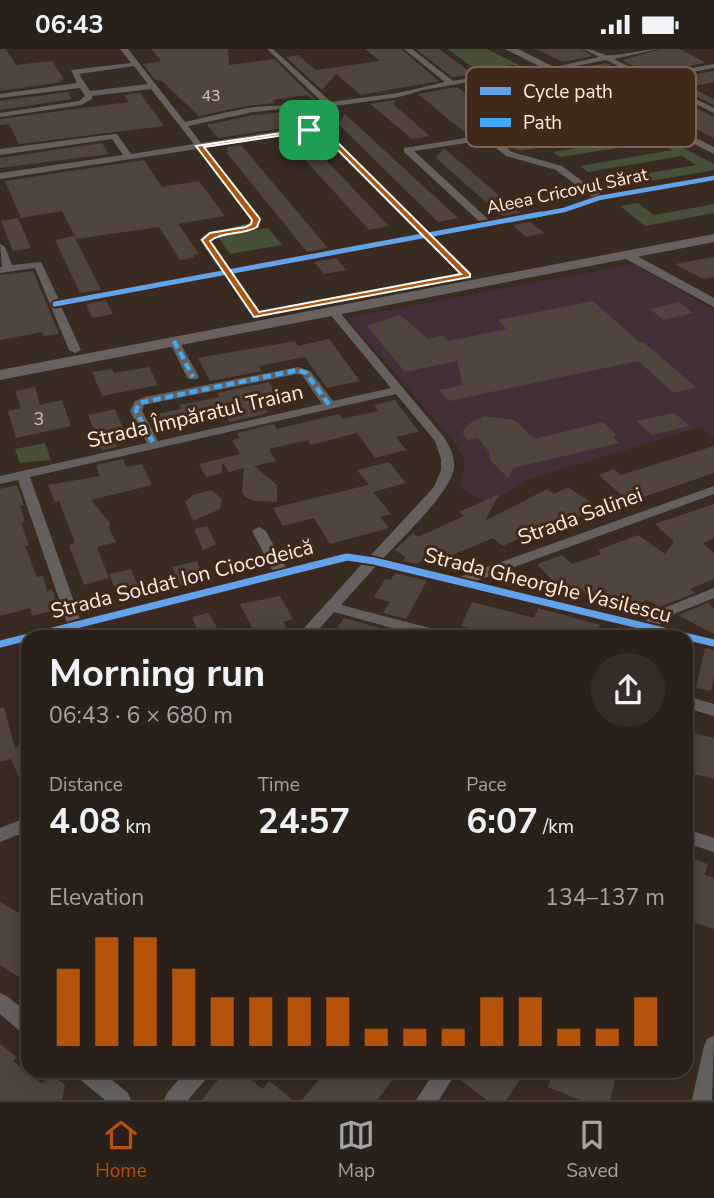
<!DOCTYPE html>
<meta charset="utf-8">
<style>
:root{--surface:#2a201a;--page:#362d27;--text:#f1f3f6;--muted:#a5a3a2;--line:#463e39;--accent:#b45309}
body{margin:0;font-family:"Nunito Sans",sans-serif;background:var(--page);color:var(--text);height:100vh;display:flex;flex-direction:column;font-size:26px;white-space:nowrap}
*{box-sizing:border-box;margin:0}
p{font-size:23px;color:var(--muted)}
.icon{flex:none;width:38px;height:38px;fill:none;stroke:currentColor;stroke-width:2;stroke-linecap:round;stroke-linejoin:round}
.map{position:relative;flex:1;overflow:hidden}
.sheet{position:absolute;left:21px;top:581px;width:672px;height:448px;display:flex;flex-direction:column;background:var(--surface);border-radius:21px;box-shadow:0 4px 18px #0003,0 0 0 2px var(--line)}
.sheet>*{flex:none}
.pin{position:absolute;display:grid;place-items:center;width:60px;height:60px;color:#fff;margin:-30px;border-radius:14px;box-shadow:0 4px 10px #0006}
.round{display:grid;place-items:center;flex:none;width:74px;height:74px;border-radius:37px;background:var(--page)}
.head{display:flex;align-items:center;justify-content:space-between;height:119px;padding:0 28px}
h1{font-size:38px;font-weight:700;line-height:52px}
.stats{display:grid;grid-template-columns:repeat(3,1fr);gap:10px;height:119px;padding:7px 28px}
.stats div{display:grid;align-content:center}
.stats b{font-size:35px;font-weight:700}
.stats small{font-size:19px;font-weight:400}
.stats p{font-size:19px}
.chart{height:196px;padding:14px 28px}
.chart p{display:flex;justify-content:space-between}
.chart svg{width:100%;height:126px;margin-top:7px;stroke:var(--accent);stroke-width:6}
.status{display:flex;justify-content:space-between;align-items:center;height:49px;padding:0 35px;background:var(--surface);direction:ltr}
.status svg{height:19px;fill:currentColor}
.menu{display:flex;justify-content:space-around;align-items:center;height:98px;border-top:2px solid var(--line);background:var(--surface);font-size:19px;color:var(--muted)}
.menu a{display:grid;justify-items:center;gap:4px}
.menu .on{color:var(--accent)}
.map>svg:first-child{display:block}
.medical{fill:#413038}
.green{fill:#474f38}
.building{fill:#50443f}
.lines{fill:none;stroke-linecap:round;stroke-linejoin:round}
.minor{fill:#65605d;fill-rule:evenodd}
.tertiary{fill:#65605d;fill-rule:evenodd}
.secondary{fill:#69615d;fill-rule:evenodd}
.quiet-far1{stroke:#3fa9f5;stroke-width:4.5;stroke-dasharray:8 4.5;stroke-linecap:butt}
.quiet{stroke:#3fa9f5;stroke-width:5;stroke-dasharray:10 5;stroke-linecap:butt}
.cycleway-far2-casing{stroke:#412919;stroke-width:7}
.cycleway-far1-casing{stroke:#412919;stroke-width:9}
.cycleway-casing{stroke:#412919;stroke-width:11}
.cycleway-far2{stroke:#60a3ed;stroke-width:4.5}
.cycleway-far1{stroke:#60a3ed;stroke-width:5}
.cycleway{stroke:#60a3ed;stroke-width:7}
.route{fill:#b45309;stroke:#fff;stroke-width:2;fill-rule:evenodd}
.labels{text-anchor:middle;stroke-width:6;stroke-linejoin:round;paint-order:stroke}
.far-number-label{font-size:16px;fill:#d2c2b9}
.far-street-label{font-size:18px;fill:#fdece2;stroke:#412919}
.number-label{font-size:18px;fill:#d2c2b9}
.street-label{font-size:21px;fill:#fdece2;stroke:#412919}
.key{fill:#412919;stroke:#796455;stroke-width:2}
.key-label{font-size:19px;fill:#fdece2}
</style>
<div class="status"><b>06:43</b><svg viewBox="0 0 49 12"><path d="M0 12V9h3v3zM5 12V6h3v6zM10 12V3h3v9zM15 12V0h3v12zM26 1h20v11H26zM47 4h2v5h-2z"/></svg></div>
<div class="map">
<svg width="714" height="1051" viewBox="0 0 714 1051">
<rect width="100%" height="100%" fill="#382b22"/>
<!-- medical -->
<path class="medical" d="M634,215L714,261V389L700,378L530,430L490,455L460,439L465,416L462,405L456,395L347,269Z"/>
<!-- green -->
<path class="green" d="M447,0H487L610,62L587,66L514,16L477,21Z
M623,68L714,115V121L611,139L602,132L696,116L682,107L588,123L580,117L672,101L657,93L560,108L553,103L641,88L613,70Z
M638,154L654,166L714,155V164L645,177L620,157Z
M268,179L282,196L230,205L218,188Z
M45,394L51,411L20,414L15,400Z"/>
<!-- building -->
<path class="building" d="M0,0H6L16,16L52,12L64,30L60,31L62,33L0,42Z
M151,0H228L229,16L274,10L315,50L313,51L307,46L273,51L275,54L247,57L199,67L162,32L155,31L143,15L161,12Z
M365,0H401L439,32L361,46L336,25L322,41L286,8L298,6L316,21L380,12Z
M416,0H439L473,25L452,28Z
M536,0H582L592,7L563,13Z
M661,0H680L706,14L648,24L622,11Z
M606,14L714,68V89L659,62L676,58L630,35L613,38L576,20Z
M714,22V33L690,38L714,50V56L663,31Z
M457,38L476,52L512,79L489,83L484,79L463,82L418,45Z
M68,43L72,50L0,61V52Z
M140,44L164,77L19,95L9,75L0,76V70L129,53L124,46Z
M396,51L393,55L430,87L412,90L370,55Z
M284,63L298,77L218,89L207,76L253,66Z
M345,65L409,124L458,169L438,173L337,74Z
M303,87L389,177L369,181L285,89Z
M523,87L538,99L518,102L501,91Z
M102,94L109,105L0,119V109Z
M241,96L328,199L307,203L226,103H229L226,99Z
M443,100H445L520,164L502,167L436,109Z
M144,111L162,138L199,132L225,167L178,175L199,205L193,206L195,208L180,211L159,178L76,190L62,162L21,169L5,132Z
M18,169L31,199L13,202L1,172Z
M530,173L544,184L526,188L513,176Z
M74,187L101,241L80,244L55,191Z
M714,208V228L703,230L675,215Z
M336,209L346,221L324,225L314,213Z
M33,222L59,285L44,287L42,283L0,291V226Z
M106,251L113,265L92,269L86,255Z
M593,252L639,293H643L696,338L674,344L638,312L449,352L439,341L463,336L457,312L405,323L367,277L400,266L428,290L443,286L448,292L507,280L498,271Z
M679,253L693,264L663,271L650,260Z
M329,290L360,332L327,339L305,308L259,317L262,322L210,332L198,309L295,292L298,297Z
M149,318L158,336L102,347L92,323L112,320L114,324Z
M269,333L280,351L262,354L268,364L230,373L225,366L162,378L156,365L181,360L179,356L219,348L217,344Z
M35,338L40,356L62,351L71,377L16,389L8,362L21,359L15,342Z
M395,351L419,383L396,388L406,401L375,409L357,384L311,396L308,391L269,400L276,412L254,417L277,436V453L255,452L245,448L242,443L244,419L229,423L222,413V424L206,428L199,415L240,405L232,391L240,389L237,384L274,375L277,380L339,365L342,370L378,362L374,356Z
M115,360L126,386L113,389L117,398L102,401L88,366Z
M674,364L690,377L652,386L636,372Z
M484,367L514,371L534,390L603,373L616,385L613,388L619,394L513,419L508,429L490,411L489,403L478,389L468,391L462,383L470,374Z
M714,397V424L629,453L599,426L614,420L621,426Z
M123,410L126,418L142,415L152,436L91,451L110,474L109,479L116,493L97,498L109,529L84,536L69,496L75,494L59,452L55,453L48,436L100,427L96,416Z
M389,413L406,434L373,443L391,465L380,468L389,479L330,495L314,469L283,477L273,459L368,436L370,438L357,421Z
M17,436L24,456L20,457L25,473L21,474L29,496L25,497L37,528L43,527L47,542L52,540L59,560L32,567L30,559L0,567V440Z
M568,438L598,458L550,483L543,478L503,497L493,489L450,507L443,501L416,515L403,512L405,508L395,501L413,484L418,488L464,467L459,463L499,445L485,472L547,440L554,445Z
M211,441L222,450L220,460L193,472L185,453L193,446Z
M714,455V489L703,494L714,504V530L690,540L695,544L660,558L647,551L628,559L609,555L600,546L590,549L578,537L563,543L560,549L544,545L546,541L557,536L537,515L562,506L572,515L601,505L598,501L638,486L665,505L674,493L655,475Z
M207,477L216,495L203,501L194,480Z
M197,512L205,531L181,537L172,518Z
M131,520L142,546L120,552L109,525Z
M396,524L427,532L406,570L383,564L390,553L374,548L385,530L390,531Z
M280,547L293,570L283,573L286,579L268,583L270,587L257,588L240,555Z
M472,553L534,569L538,559L600,576L595,588H500L461,577Z
M708,554L714,559V585L678,566Z
M208,564L214,573L221,588H200L192,568Z
M344,569L403,585L402,588H331Z
M705,599L714,601V628L711,642L696,639Z
M4,658L15,699L28,695V750L11,710L0,713V659Z
M686,682L714,689V730L686,723Z
M689,809L708,815L705,826L714,829V880L686,871V820Z
M0,853L28,869V934L0,916Z
M0,995L17,1008L13,1012L42,1035L51,1025L65,1036L62,1051H0Z
M225,1022H238L263,1040L269,1032L293,1051H202Z
M326,1022H400L377,1051H302Z
M465,1022H526L506,1051H487L459,1030Z
M553,1022H618L610,1051H580L548,1038Z"/>
<g class="lines">
<!-- minor -->
<path class="minor" d="M120,0H128L185,73C208,68 232,61 256,58C279,55 300,58 323,54L267,0H273L331,53L398,44L445,33L404,0H412L453,32L475,28L493,31L554,75L641,62V66H638L495,89L512,103L562,117L601,146L714,126V132L601,151L564,164L434,188L471,224V228H463L425,190L234,225L262,266L257,269L253,268L225,227L61,257L81,301L75,304L69,301L35,219L0,224V218H2L0,195L5,198L12,216L41,213L59,251L221,221L200,191L206,185L251,174V170L197,100L0,130V124L123,106L112,90L0,106V100L114,85H117L131,105L194,95L151,40L92,47V50L81,56L0,68V64L79,52L85,47L80,39L0,49V45L77,34L71,21L131,14ZM134,17L148,35L90,42L79,25ZM475,32L488,35L546,76L404,99V103L481,174L429,183L306,61L399,48L423,41ZM281,60L298,62L313,77L201,94L188,77L253,63ZM317,82L420,185L230,220L210,191L258,178L261,170L205,99ZM486,91L506,107L556,121L592,148L562,159L490,172L414,102Z
M584,0C594,0 598,4 606,6C616,8 644,0 658,0L614,10L648,27L714,15V19L655,30L714,59V64L606,11L550,22L546,20L599,8Z
M333,259L337,260L444,388C450,398 455,408 454,419C450,445 401,489 383,510L459,528L714,437V445L476,532L645,572L659,561L714,539V549L669,567L660,576L714,589V599L686,592V588H668L376,517L341,556L449,584L451,588H425L334,563L312,588H296L362,515L347,512L83,579L86,588H72L70,583L48,588H28V593L0,600V590L67,573L18,431L0,435V427L147,394L130,362L135,352L145,348L298,318L310,322L333,352L391,339L329,264V260ZM297,325L302,326L322,355L158,392L142,362L144,356L148,355ZM396,345L435,392L441,410V421L434,438L370,507L347,504L286,519L266,482L259,478L252,482L273,522L80,570L30,428Z
M174,289L179,292L199,328L197,330H189L187,328L169,292Z
M686,647L714,655V667L686,659Z
M28,768V782L0,793V779Z
M686,780L714,789V803L686,794Z
M0,944L7,947L28,964V985L21,983L0,965Z
M714,987L712,1051H692L704,997L707,990Z
M75,1022H101L128,1044L131,1051H105L78,1029Z
M186,1022H210L207,1029L188,1051H164L167,1044Z
M435,1022H457L439,1051H416Z"/>
<!-- tertiary -->
<path class="tertiary" d="M628,202L714,249V258L624,209L622,206Z"/>
<!-- secondary -->
<path class="secondary" d="M505,0H518L714,98V105Z
M714,185V193L0,331V321Z"/>
<!-- quiet-far1 -->
<path class="quiet-far1" d="M174,292L193,328
M149,386L136,362L139,354L298,321L306,324L330,357"/>
<!-- quiet -->
<path class="quiet" d="M148,384L154,396"/>
<!-- cycleway-far2 casing -->
<g class="cycleway-far2-casing">
<path id="cycleway-far2" d="M531,167L564,161L599,149L714,129"/>
</g>
<!-- cycleway-far1 casing -->
<g class="cycleway-far1-casing">
<path id="cycleway-far1" d="M55,255L541,165"/>
</g>
<!-- cycleway casing -->
<g class="cycleway-casing">
<path id="cycleway" d="M0,595L347,508L374,512L714,594"/>
</g>
<!-- cycleway-far2 -->
<use href="#cycleway-far2" class="cycleway-far2"/>
<!-- cycleway-far1 -->
<use href="#cycleway-far1" class="cycleway-far1"/>
<!-- cycleway -->
<use href="#cycleway" class="cycleway"/>
</g>
<!-- route -->
<path class="route" d="M322,78L470,225V228L254,268L202,191L210,184L246,178L251,175L252,171L196,97ZM318,81L461,225L259,263L210,192C223,182 243,186 257,178L260,170L204,98Z"/>
<g class="labels">
<!-- far-number labels -->
<g class="far-number-label">
<text x="211" y="52">43</text>
</g>
<!-- far-street labels -->
<g class="far-street-label">
<text transform="translate(567 142) rotate(-12)" y="6">Aleea Cricovul Sărat</text>
</g>
<!-- number labels -->
<g class="number-label">
<text x="39" y="376">3</text>
</g>
<!-- street labels -->
<g class="street-label">
<text transform="translate(195 367) rotate(-13)" y="7">Strada Împăratul Traian</text>
<text transform="translate(580 467) rotate(-20)" y="7">Strada Salinei</text>
<text transform="translate(182 530) rotate(-14)" y="7">Strada Soldat Ion Ciocodeică</text>
<text transform="translate(548 536) rotate(14)" y="7">Strada Gheorghe Vasilescu</text>
</g>
</g>
<!-- legend -->
<rect x="466" y="18" width="230" height="80" rx="10" class="key"/>
<rect x="480" y="38" width="31" height="8" fill="#60a3ed"/>
<rect x="480" y="69" width="31" height="9" fill="#3fa9f5"/>
<g class="key-label">
<text x="523" y="49">Cycle path</text>
<text x="523" y="80">Path</text>
</g>
</svg>
<div class="pin" style="left:309px;top:81px;background:#1e9e55"><svg class="icon" aria-label="arrive" viewBox="0 0 24 24"><path d="M6 21V4h12l-3 4 3 4H6"/></svg></div>
<section class="sheet">
<div class="head"><div><h1>Morning run</h1><p>06:43 · 6 × 680 m</p></div><a class="round"><svg class="icon" aria-label="share" viewBox="0 0 24 24"><path d="M12 15V3M7 8l5-5 5 5M5 13v7h14v-7"/></svg></a></div>
<div class="stats">
<div><p>Distance</p><b>4.08<small> km</small></b></div>
<div><p>Time</p><b>24:57</b></div>
<div><p>Pace</p><b>6:07<small> /km</small></b></div>
</div>
<div class="chart"><p><span>Elevation</span>134–137 m</p>
<svg viewBox="0 0 160 44" preserveAspectRatio="none"><path d="M5 44V17M15 44V6M25 44V6M35 44V17M45 44V27M55 44V27M65 44V27M75 44V27M85 44V38M95 44V38M105 44V38M115 44V27M125 44V27M135 44V38M145 44V38M155 44V27"/></svg>
</div>
</section>
</div>
<nav class="menu">
<a class="on"><svg class="icon" aria-label="home" viewBox="0 0 24 24"><path d="M3 11l9-7 9 7M6 9v11h12V9"/></svg>Home</a>
<a><svg class="icon" aria-label="map" viewBox="0 0 24 24"><path d="M3 6l6-2 6 2 6-2v14l-6 2-6-2-6 2zM9 4v14M15 6v14"/></svg>Map</a>
<a><svg class="icon" aria-label="saved" viewBox="0 0 24 24"><path d="M7 4h10v16l-5-4-5 4z"/></svg>Saved</a>
</nav>
